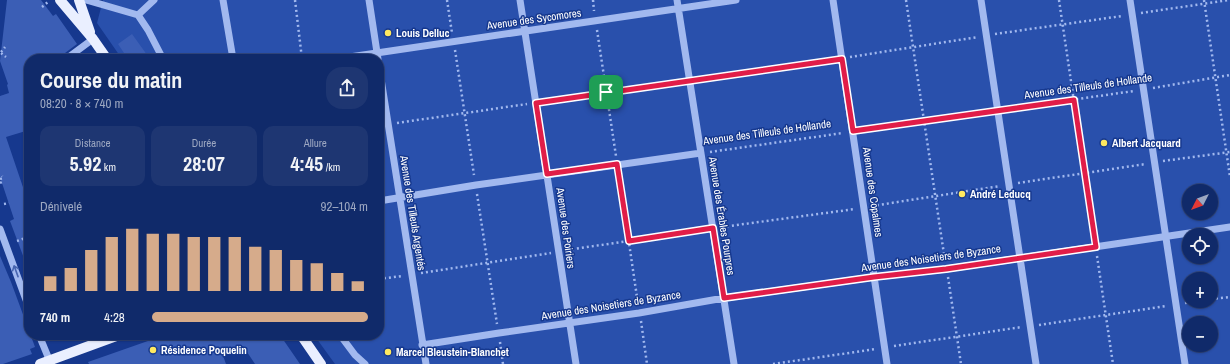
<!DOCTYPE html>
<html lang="fr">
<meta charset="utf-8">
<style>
:root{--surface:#102a6a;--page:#1e3672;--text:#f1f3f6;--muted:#9ca7c1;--line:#30467e;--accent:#d6ab8b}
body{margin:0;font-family:"Archivo Narrow",sans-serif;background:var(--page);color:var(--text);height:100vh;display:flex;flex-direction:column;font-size:15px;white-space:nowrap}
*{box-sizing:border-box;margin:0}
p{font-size:13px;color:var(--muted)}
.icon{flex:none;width:22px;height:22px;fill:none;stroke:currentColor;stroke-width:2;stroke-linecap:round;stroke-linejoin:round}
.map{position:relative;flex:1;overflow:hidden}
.drawer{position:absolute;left:24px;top:54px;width:360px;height:286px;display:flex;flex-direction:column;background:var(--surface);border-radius:16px;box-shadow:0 1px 3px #0004,0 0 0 1px var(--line)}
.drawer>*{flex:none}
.needle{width:26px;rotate:228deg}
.buttons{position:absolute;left:1182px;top:184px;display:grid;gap:8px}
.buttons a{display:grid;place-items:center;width:36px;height:36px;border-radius:50%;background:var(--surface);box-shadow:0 1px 3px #0004,0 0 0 1px var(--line);font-size:20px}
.pin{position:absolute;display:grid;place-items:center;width:34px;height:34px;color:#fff;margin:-17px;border-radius:8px;box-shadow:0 2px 6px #0006}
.round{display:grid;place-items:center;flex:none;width:42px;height:42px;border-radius:16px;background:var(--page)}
.overview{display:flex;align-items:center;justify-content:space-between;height:68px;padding:0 16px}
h1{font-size:22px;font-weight:800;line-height:30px}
.stats{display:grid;grid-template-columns:repeat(3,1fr);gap:6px;height:68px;padding:4px 16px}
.stats div{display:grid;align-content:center;border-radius:10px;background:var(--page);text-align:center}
.stats b{font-size:20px;font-weight:800}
.stats small{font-size:11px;font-weight:400}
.stats p{font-size:11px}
.chart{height:112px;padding:8px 16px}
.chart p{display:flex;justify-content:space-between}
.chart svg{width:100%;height:72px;margin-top:4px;stroke:var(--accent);stroke-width:6}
ul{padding:0 16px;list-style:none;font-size:13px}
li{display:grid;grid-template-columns:64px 48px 1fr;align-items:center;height:30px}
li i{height:10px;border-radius:5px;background:var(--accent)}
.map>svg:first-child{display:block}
.green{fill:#2950ac;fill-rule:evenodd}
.building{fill:#3b5eb5}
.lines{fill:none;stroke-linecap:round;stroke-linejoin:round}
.path{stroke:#a2b9ef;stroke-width:2.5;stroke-dasharray:2 3;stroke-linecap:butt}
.minor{stroke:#a2b9ef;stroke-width:7}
.major{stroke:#eaefff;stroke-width:10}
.oneway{stroke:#4765b0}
.route-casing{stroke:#fff;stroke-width:8}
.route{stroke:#e11d48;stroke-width:5}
.poi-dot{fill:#ffe960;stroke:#16388e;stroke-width:1.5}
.labels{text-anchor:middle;stroke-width:3;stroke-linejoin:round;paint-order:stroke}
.street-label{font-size:11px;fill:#fff;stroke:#16388e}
.poi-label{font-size:11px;font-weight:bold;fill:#fff;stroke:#16388e;text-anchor:start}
</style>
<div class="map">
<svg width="1230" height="364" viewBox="0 0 1230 364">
<rect width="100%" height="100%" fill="#16388e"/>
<!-- green -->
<path class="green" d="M103,0H1230V364H335L314,335H379V59H122L97,23ZM1189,191H1211V213H1189ZM1189,235H1211V257H1189ZM1189,279H1211V301H1189ZM1189,323H1211V345H1189Z"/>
<!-- building -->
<path class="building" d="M7,0H41L53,16L56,14L77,44L57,59H29V130L6,137L29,205V269H28L10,221L14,219L0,177V96L9,93L7,85L8,84L0,61Z
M132,34L150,59H128L118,44Z
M0,256L11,282L35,347L30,349L32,354L3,364H0Z
M165,335H280L300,364H255L243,346L222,353L226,364H89L88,362Z"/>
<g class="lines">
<!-- path -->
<path class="path" d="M295,0L302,59
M447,0L452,33
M593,0L594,11
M906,0L945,261
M1059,0L1094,237
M1204,0L1230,177
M42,7L48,2
M1141,13L1229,0
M597,30L616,156
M995,34L1122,16
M455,50L474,175
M1,52L5,47
M1,53L6,57
M850,57L978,37
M698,79L834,60
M1153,88L1230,75
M546,101L681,81
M1007,109L1134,91
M397,123L527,104
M862,130L988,111
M710,152L843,133
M1163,161L1230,152
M619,175L638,304
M0,179L3,178L2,176
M0,183L2,182
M1018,183L1146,164
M477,194L497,324
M4,204L9,203
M872,206L1000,186
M722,227L855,209
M17,241L28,237L26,232
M567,250L703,230
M1097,256L1113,364
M421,273L551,253
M948,277L961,364
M379,279L402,276
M1211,299L1230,297
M1185,303L1199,301
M641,321L647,364
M1039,325L1166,306
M500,342L503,364
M894,346L1022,327
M773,364L876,349"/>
<!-- minor -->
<path class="minor" d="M86,0L138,15
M154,0L138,15L148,30L163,59
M223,0L233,59
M369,0L378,59
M520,0L576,364
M677,0L734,364
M833,0L887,364
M981,0L1036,364
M1130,0L1185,364
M66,59L93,39
M336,59L736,0
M379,66L426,364
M379,201L476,185L701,153
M0,229L29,308
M39,335L51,364
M340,335L355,355L365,364
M422,345L499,333L639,313L724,298L874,277L946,269L1230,227"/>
<!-- major -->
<path class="major" d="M60,0L93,39L107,59
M79,0L90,32
M301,335L321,364
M40,364L119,335"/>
</g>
<!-- one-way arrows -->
<defs><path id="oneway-shaft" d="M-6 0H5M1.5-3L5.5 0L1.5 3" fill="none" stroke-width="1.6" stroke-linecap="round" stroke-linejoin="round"/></defs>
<use class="oneway" href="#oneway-shaft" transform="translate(16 271) rotate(-110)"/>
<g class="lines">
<!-- route casing -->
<g class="route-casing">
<path id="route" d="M842,59L853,131L1074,100L1096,247L946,269L874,277L724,298L713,228L629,241L617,164L547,174L536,103Z"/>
</g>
<!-- route -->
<use href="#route" class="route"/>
</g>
<!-- markers -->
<g class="poi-dot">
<circle cx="388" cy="33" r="4"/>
<circle cx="1104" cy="143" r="4"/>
<circle cx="962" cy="194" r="4"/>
<circle cx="153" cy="350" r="4"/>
<circle cx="388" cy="352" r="4"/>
</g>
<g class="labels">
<!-- street labels -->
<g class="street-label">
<text transform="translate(534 19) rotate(-8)" y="4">Avenue des Sycomores</text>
<text transform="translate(1088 86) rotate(-8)" y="4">Avenue des Tilleuls de Hollande</text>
<text transform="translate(767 132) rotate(-8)" y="4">Avenue des Tilleuls de Hollande</text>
<text transform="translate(873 192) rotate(82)" y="4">Avenue des Copalmes</text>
<text transform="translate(413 213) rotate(81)" y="4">Avenue des Tilleuls Argentés</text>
<text transform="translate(722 216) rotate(81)" y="4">Avenue des Érables Pourpres</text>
<text transform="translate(566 228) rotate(82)" y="4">Avenue des Poiriers</text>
<text transform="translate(931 258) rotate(-8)" y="4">Avenue des Noisetiers de Byzance</text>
<text transform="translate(611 305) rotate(-9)" y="4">Avenue des Noisetiers de Byzance</text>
</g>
<!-- poi labels -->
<g class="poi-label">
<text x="396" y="37">Louis Delluc</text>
<text x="1112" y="147">Albert Jacquard</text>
<text x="970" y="198">André Leducq</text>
<text x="161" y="354">Résidence Poquelin</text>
<text x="396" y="356">Marcel Bleustein-Blanchet</text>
</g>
</g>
</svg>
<div class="buttons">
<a><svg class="needle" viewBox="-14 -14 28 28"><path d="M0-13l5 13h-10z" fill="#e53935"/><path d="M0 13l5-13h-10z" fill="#9ca7c1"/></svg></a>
<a><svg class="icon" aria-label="locate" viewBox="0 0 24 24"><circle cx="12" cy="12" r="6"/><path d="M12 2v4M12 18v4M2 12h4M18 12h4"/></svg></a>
<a>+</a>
<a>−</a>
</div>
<div class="pin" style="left:606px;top:92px;background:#1e9e55"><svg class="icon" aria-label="arrive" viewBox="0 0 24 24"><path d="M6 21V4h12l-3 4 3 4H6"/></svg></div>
<section class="drawer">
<div class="overview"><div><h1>Course du matin</h1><p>08:20 · 8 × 740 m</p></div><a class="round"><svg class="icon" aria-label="share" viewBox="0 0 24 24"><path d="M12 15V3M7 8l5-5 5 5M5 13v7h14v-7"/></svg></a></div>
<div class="stats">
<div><p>Distance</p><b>5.92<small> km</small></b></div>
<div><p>Durée</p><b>28:07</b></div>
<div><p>Allure</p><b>4:45<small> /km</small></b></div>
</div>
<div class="chart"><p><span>Dénivelé</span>92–104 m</p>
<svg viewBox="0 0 160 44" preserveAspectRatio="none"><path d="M5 44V35M15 44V30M25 44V19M35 44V11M45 44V6M55 44V9M65 44V9M75 44V11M85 44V11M95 44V11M105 44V17M115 44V19M125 44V25M135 44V27M145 44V33M155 44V38"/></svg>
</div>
<ul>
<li><b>740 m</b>4:28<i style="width:100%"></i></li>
</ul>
</section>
</div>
